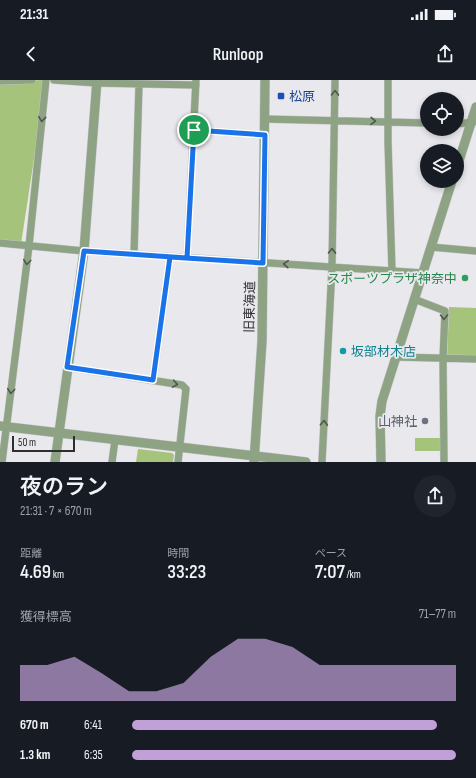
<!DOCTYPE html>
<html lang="ja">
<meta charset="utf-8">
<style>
:root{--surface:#171b24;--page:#20242c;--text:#f1f3f6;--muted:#9ea1a6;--accent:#c0a0d6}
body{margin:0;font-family:"Sofia Sans Condensed","Noto Sans JP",sans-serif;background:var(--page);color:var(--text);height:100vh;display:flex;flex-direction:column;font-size:15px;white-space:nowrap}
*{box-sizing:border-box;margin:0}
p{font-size:13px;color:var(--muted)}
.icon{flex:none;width:22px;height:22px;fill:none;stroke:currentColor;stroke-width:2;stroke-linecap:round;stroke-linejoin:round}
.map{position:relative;height:382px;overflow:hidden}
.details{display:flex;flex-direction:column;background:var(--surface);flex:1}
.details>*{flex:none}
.buttons{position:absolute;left:420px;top:12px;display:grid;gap:8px}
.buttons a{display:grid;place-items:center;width:44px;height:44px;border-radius:50%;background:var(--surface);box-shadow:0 2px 6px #0003;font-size:20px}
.scale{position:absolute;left:12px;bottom:10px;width:63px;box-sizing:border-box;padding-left:4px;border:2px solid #2e2e30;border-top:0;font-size:11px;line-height:14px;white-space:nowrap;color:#2e2e30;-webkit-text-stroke:3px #e8e8ed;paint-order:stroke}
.pin{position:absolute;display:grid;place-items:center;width:34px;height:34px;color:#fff;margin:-17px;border:2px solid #fff;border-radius:50%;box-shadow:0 1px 4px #0007}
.round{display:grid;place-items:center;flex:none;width:42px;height:42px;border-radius:21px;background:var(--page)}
.summary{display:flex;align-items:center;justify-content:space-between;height:68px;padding:0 20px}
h1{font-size:22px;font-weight:600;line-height:30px}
.figures{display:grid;grid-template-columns:repeat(3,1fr);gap:6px;height:68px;padding:4px 20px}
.figures div{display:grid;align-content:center}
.figures b{font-size:20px;font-weight:600}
.figures small{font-size:11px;font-weight:400}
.figures p{font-size:11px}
.chart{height:112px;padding:8px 20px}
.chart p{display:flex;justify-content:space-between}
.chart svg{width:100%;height:72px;margin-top:4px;fill:var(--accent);opacity:.7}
ul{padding:0 20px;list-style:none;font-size:13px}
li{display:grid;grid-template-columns:64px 48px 1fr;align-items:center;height:30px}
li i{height:10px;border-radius:5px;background:var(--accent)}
.status{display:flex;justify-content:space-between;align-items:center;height:28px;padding:0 20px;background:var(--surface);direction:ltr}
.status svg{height:11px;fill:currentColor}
header{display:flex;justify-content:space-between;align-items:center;height:52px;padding:0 20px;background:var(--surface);font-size:18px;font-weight:600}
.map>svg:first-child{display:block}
.green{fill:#a5c37a}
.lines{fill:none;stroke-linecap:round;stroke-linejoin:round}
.minor-casing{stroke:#c3c3c7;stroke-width:8}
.tertiary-casing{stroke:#c3c3c7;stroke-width:10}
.minor{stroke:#8da384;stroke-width:7}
.tertiary{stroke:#8da384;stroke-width:9}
.oneway{stroke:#4f574d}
.route-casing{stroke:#fff;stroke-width:8}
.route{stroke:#1a73e8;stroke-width:5}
.transit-dot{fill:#1a4fb4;stroke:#e8e8ed;stroke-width:1.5}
.leisure-dot{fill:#2e9e5b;stroke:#e8e8ed;stroke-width:1.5}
.culture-dot{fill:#0f9aa8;stroke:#e8e8ed;stroke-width:1.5}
.worship-dot{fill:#6b7280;stroke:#e8e8ed;stroke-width:1.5}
.labels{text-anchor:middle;stroke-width:3.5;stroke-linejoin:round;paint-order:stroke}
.transit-label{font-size:13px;fill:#164399;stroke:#e8e8ed;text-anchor:start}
.leisure-label{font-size:13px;fill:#27864d;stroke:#e8e8ed;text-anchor:end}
.street-label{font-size:13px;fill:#2e2e30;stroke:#e8e8ed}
.culture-label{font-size:13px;fill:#0d838f;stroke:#e8e8ed;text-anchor:start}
.worship-label{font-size:13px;fill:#5b616d;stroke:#e8e8ed;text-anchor:end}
</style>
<div class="status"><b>21:31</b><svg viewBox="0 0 49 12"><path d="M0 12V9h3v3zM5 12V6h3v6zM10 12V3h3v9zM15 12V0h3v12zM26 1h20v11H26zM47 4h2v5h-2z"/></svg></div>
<header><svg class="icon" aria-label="back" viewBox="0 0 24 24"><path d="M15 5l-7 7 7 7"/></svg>Runloop<svg class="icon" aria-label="share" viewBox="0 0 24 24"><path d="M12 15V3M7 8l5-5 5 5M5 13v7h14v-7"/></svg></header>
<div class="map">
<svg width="476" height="382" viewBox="0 0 476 382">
<rect width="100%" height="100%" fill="#e8e8ed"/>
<!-- green -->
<path class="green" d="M46,0L21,164L0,161V1Z
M449,227L476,228V277L447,276Z
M415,358H440V371H415Z
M138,369L172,373L174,375L173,382H136Z"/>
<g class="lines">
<!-- minor casing -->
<g class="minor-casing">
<path id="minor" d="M54,0L96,3L196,5
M388,0V62L392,191
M0,1L32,0
M265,39L427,43
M457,44L474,42
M194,50L265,55
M0,163L84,171L423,193
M431,167L476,171
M134,174L139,4
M187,178L196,0
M414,219L445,231L443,279L444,382
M396,277L476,279
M67,287L182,305L186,309L178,382
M153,300L170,177
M2,382L29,166L46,0
M112,382L115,360
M322,382L332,187L335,0"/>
</g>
<!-- tertiary casing -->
<g class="tertiary-casing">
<path id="tertiary" d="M457,87L476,27
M0,346L306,382
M55,382L84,171L97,0
M254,382L262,261L265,0
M381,382L380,336L382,321L452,101"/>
</g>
<!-- minor -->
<use href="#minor" class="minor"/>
<!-- tertiary -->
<use href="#tertiary" class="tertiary"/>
</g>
<!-- one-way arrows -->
<defs><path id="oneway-chevron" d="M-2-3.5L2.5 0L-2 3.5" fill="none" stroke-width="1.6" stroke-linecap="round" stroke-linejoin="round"/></defs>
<g class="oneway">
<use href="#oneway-chevron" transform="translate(335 13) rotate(-89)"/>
<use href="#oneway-chevron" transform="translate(42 39) rotate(96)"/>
<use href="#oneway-chevron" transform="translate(373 41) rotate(1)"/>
<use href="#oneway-chevron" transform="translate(332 171) rotate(-89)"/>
<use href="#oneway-chevron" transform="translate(27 182) rotate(97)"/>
<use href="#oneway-chevron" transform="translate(286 184) rotate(-176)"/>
<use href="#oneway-chevron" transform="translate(444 237) rotate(90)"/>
<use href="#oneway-chevron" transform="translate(175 304) rotate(10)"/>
<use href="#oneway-chevron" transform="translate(11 311) rotate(97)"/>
<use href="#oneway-chevron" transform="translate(324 343) rotate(-87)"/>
</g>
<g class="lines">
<!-- route casing -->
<g class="route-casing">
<path id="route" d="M194,50L187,178L84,171L67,287L153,300L170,177L263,183L265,55L194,50"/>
</g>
<!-- route -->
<use href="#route" class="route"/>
</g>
<!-- markers -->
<rect class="transit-dot" x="277" y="12" width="8" height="8" rx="2"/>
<circle class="leisure-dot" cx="465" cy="198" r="4"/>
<circle class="culture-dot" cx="343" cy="271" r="4"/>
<circle class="worship-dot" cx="425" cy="341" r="4"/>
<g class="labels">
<!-- transit labels -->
<g class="transit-label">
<text x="289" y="21">松原</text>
</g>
<!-- leisure labels -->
<g class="leisure-label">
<text x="457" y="203">スポーツプラザ神奈中</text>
</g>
<!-- street labels -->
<g class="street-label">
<text transform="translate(249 227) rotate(-89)" y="5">旧東海道</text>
</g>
<!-- culture labels -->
<g class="culture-label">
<text x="351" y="276">坂部材木店</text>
</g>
<!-- worship labels -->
<g class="worship-label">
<text x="417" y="346">山神社</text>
</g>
</g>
</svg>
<div class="buttons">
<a><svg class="icon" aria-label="locate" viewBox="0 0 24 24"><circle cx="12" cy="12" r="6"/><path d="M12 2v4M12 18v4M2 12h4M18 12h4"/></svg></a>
<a><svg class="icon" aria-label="layers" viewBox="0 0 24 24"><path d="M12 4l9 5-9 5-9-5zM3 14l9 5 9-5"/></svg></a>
</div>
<div class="scale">50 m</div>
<div class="pin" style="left:194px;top:50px;background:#1e9e55"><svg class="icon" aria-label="arrive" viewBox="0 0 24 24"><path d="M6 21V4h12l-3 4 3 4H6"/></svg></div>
</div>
<section class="details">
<div class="summary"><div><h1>夜のラン</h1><p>21:31 · 7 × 670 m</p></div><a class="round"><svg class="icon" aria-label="share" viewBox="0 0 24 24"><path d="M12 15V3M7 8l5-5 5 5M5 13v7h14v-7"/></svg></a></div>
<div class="figures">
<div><p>距離</p><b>4.69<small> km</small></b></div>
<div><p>時間</p><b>33:23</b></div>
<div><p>ペース</p><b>7:07<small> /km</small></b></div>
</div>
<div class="chart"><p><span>獲得標高</span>71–77 m</p>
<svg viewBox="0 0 160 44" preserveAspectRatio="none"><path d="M0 44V22L10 22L20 17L30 27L40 38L50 38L60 33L70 17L80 6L90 6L100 11L110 22L120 22L130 22L140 22L150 22L160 22V44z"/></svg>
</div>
<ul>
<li><b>670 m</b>6:41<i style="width:94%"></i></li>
<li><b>1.3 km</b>6:35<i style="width:100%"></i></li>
</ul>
</section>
